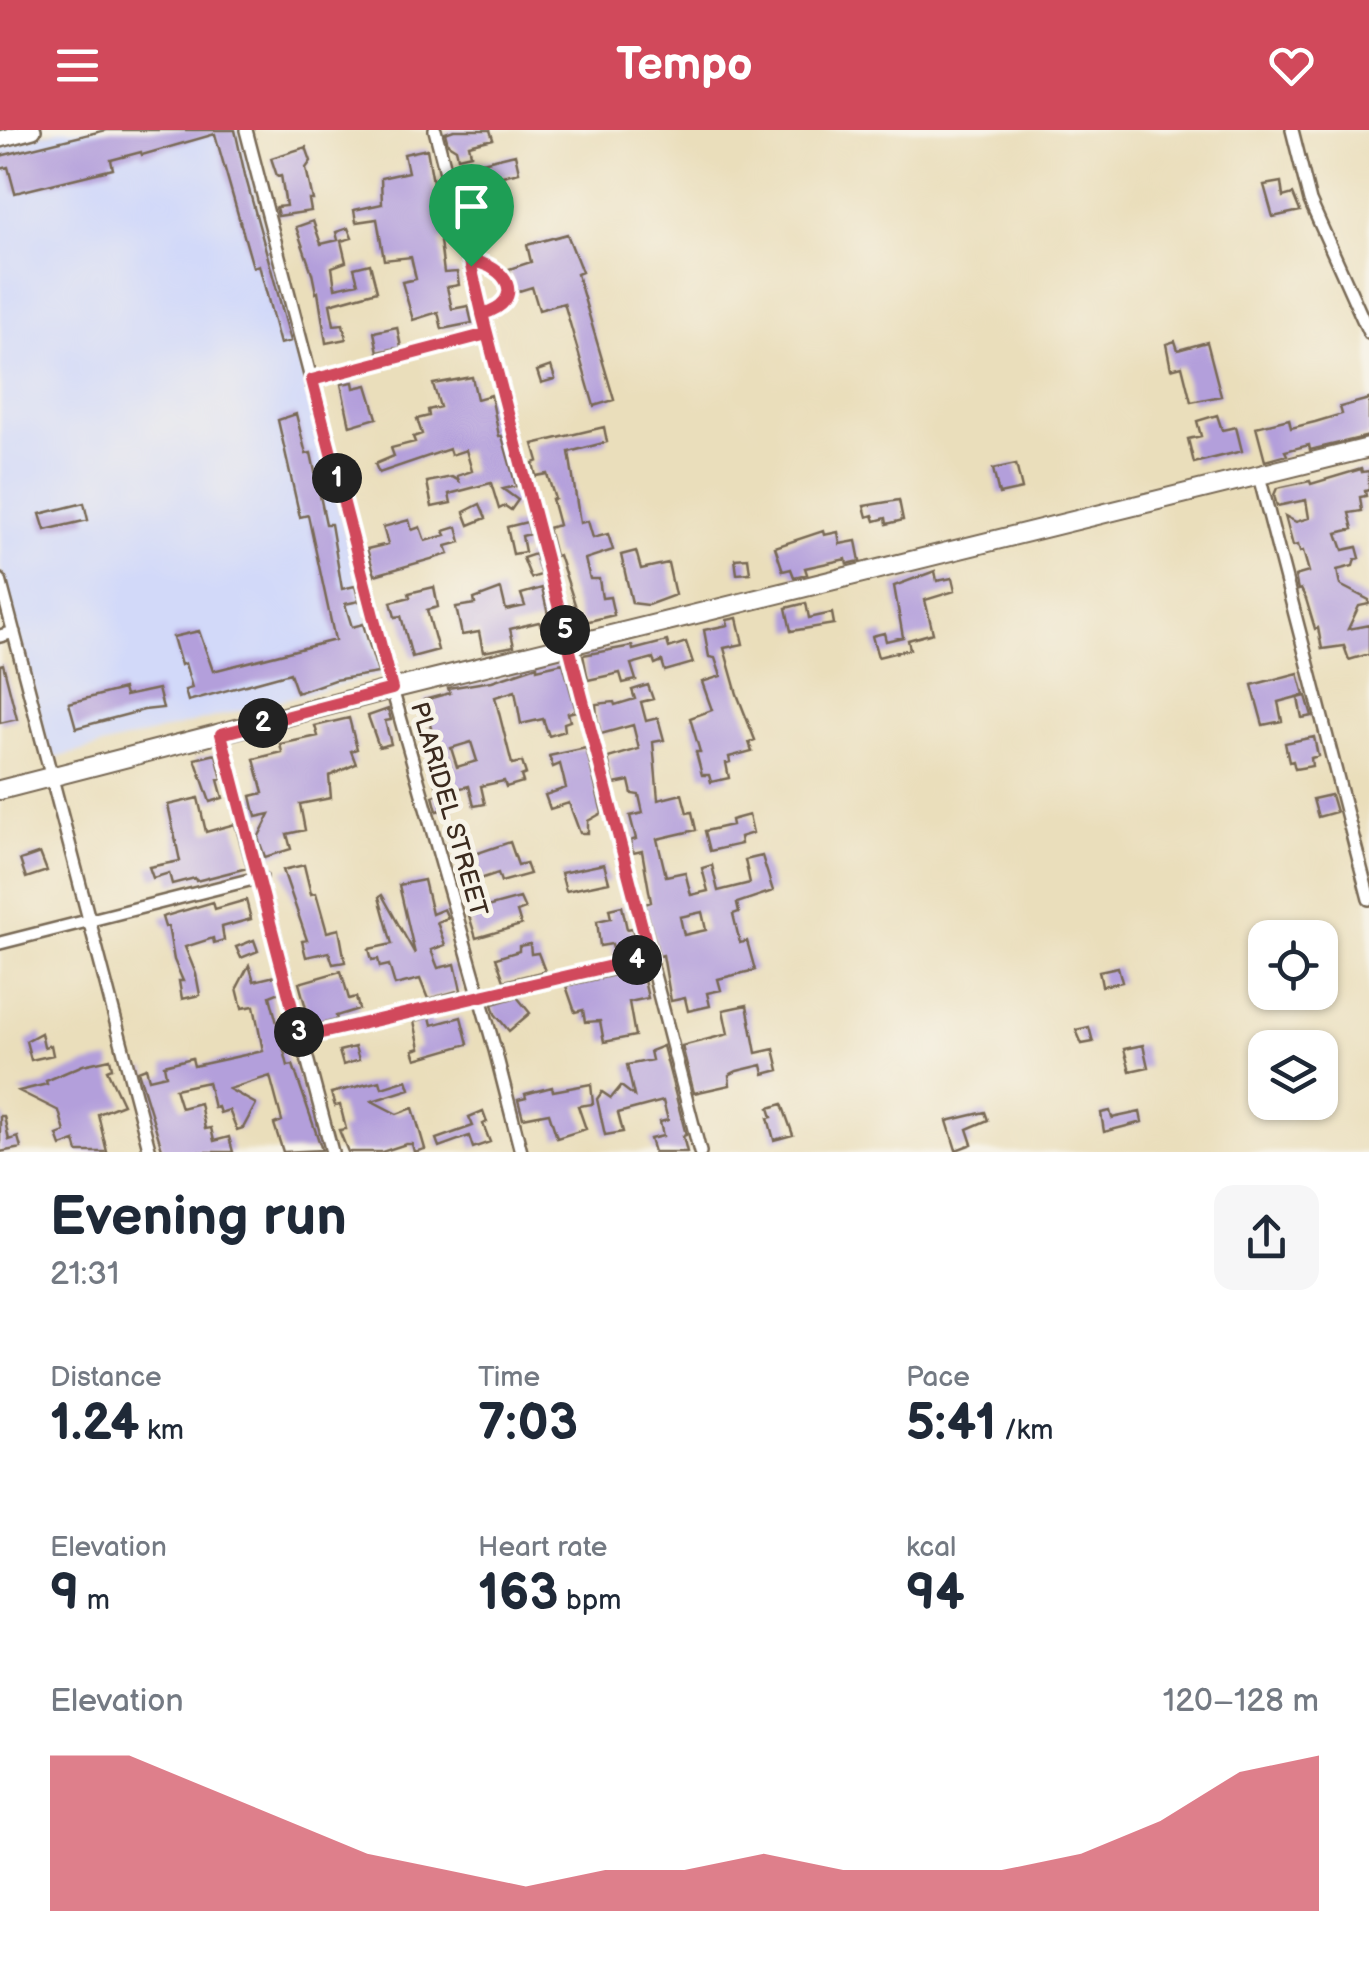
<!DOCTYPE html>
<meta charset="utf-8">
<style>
:root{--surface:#fff;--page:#f6f6f7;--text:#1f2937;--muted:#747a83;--accent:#d1495b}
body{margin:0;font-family:"Balsamiq Sans",sans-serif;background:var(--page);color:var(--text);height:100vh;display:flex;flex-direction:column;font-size:38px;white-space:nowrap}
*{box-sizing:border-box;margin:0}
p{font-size:32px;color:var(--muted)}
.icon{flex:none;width:55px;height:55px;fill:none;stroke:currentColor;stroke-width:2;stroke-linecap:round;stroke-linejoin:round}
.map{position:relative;height:1022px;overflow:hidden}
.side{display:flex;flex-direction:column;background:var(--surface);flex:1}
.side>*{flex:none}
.buttons{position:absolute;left:1248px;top:790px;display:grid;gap:20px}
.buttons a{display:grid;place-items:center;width:90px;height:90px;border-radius:20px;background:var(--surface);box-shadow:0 2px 8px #0004;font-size:50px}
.pin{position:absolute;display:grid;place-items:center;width:85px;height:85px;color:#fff;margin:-102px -42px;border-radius:50% 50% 50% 0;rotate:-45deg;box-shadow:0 0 10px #0007}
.pin .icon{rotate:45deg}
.km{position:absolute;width:50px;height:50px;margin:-25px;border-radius:50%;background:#222;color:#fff;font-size:28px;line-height:50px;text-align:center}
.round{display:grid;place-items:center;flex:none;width:105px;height:105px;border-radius:20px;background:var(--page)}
.headline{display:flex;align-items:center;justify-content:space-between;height:170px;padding:0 50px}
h1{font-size:55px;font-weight:700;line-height:75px}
.stats{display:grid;grid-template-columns:repeat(3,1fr);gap:15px;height:170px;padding:10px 50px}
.stats div{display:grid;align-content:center}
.stats b{font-size:50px;font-weight:700}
.stats small{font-size:28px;font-weight:400}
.stats p{font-size:28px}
.chart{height:280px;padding:20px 50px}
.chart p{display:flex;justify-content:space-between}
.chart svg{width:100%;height:180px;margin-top:10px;fill:var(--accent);opacity:.7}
header{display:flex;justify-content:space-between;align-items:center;height:130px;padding:0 50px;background:var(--accent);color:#fff;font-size:45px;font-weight:700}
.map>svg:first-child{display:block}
.built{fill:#d2d9f9}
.building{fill:#b39fdb;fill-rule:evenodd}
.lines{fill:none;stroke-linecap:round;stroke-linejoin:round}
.service-casing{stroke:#786955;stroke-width:11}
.minor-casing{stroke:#786955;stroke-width:16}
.tertiary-casing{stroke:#786955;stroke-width:20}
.secondary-casing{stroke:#786955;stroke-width:22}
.service{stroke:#fff;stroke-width:6}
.minor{stroke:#fff;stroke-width:11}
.tertiary{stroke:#fff;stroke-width:15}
.secondary{stroke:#fff;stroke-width:18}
.route-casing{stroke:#fff;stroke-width:20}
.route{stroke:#d1495b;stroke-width:12}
.labels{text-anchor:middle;stroke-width:10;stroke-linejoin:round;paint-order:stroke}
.street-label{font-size:25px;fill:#3b2a1e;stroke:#f7f3e8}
</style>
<header><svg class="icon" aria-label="menu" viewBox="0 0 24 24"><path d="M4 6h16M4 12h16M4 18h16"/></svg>Tempo<svg class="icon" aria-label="heart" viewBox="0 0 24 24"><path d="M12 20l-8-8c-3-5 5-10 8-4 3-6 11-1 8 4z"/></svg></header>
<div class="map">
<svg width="1369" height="1022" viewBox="0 0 1369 1022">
<rect width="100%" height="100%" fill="#f7f3e8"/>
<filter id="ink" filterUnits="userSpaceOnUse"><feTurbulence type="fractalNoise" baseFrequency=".01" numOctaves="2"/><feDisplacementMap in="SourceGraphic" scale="20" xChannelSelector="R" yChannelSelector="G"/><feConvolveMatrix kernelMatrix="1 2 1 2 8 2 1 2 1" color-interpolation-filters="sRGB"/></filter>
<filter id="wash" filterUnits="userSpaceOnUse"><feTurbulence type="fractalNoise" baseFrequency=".0048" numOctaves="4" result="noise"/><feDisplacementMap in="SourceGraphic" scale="40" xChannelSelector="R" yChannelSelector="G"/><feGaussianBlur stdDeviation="2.25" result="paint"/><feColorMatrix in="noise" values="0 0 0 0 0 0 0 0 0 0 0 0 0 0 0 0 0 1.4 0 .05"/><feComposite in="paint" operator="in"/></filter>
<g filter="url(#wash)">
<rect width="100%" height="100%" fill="#eadebb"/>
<!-- built -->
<path class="built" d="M59,0H239L382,544L51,629L0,438V16Z"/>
<g id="blocks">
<!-- building -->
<path class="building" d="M106,0H235L245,45L291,211L280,214L259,135L253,137L215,4L142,25L141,22L111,30L113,39L15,63L8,37L0,39V26Z
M454,0H490L493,9L469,15L471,24L458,27L456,19L448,14L445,3Z
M306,17L311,31L306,38L313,70H309L311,81L278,86L276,77L286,76L281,45L277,46L271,28Z
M427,19L440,91L443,90L448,108L440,111L444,143L457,142L459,155L447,157L452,179L468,176L472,193L442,199L438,182L413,190L402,152L416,149L411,127L384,130L377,89L356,92L354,80L382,74L381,48L408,42L404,24Z
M515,24L519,42L469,54L466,36Z
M1281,52L1283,67L1293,64L1300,81L1273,87L1264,55Z
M313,91L321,114L338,110L336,102L348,98L352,108L341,111L346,132L332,137L335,158L358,153L354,138L370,134L377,161L330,174L334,195L343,194L346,209L326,213L318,162L316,163L312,143L296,97Z
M567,104L582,142L577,144L614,270L594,276L564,173L539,180L532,157L516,162L509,139L531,132L527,115Z
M397,197L401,217L378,222L374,202Z
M1175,211L1178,220L1207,212L1221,266L1191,272L1182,236L1171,239L1166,214Z
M551,236L555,249L541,253L537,241Z
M472,247L477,269L491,265L499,306H502L516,356L503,359L518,370L511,380L505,376L499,379L491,353L449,364L451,373L432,377L427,352L452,347L459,351L457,346L472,341L466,320L451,325L449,319L379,343L375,334L394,326L391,318L415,312L413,307L422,304L417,289L429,286L428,280L440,277L433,254Z
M353,252L354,258L367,255L377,288L350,296L341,254Z
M1369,269V306L1310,320L1309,315L1285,321L1287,325L1265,331L1256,297L1289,289L1291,298L1315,292L1342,284L1340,277Z
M296,284L306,324L311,323L326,394H331L342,459L355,456L359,471L345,474L352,497L363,494L378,543L334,550L297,563L290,543L188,571L185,560L192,558L185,533L181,535L173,507L199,501L213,541L335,510L308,385L300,387L278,290Z
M1217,285L1222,300L1236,297L1242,321L1194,333L1188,309L1201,306L1197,291Z
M604,297L607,312L569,322L580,393L588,391L593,408L608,404L613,420L585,429L590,449H599L602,468L610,467L614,485L581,493L559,425L555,426L548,398L559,395L552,369H555L547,344L536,346L533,333L538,331L533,314Z
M1016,334L1022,359L999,364L993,339Z
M1361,339L1362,342L1369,341V360L1365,361L1366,366L1360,367L1362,381L1349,383L1353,399L1337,403L1343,420L1357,417L1360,428L1355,429L1353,436L1337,440L1340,455L1369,470V474L1359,476L1348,499L1369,495V524L1349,530L1344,516L1322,519L1318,498L1315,499L1306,469L1301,459L1298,460L1295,446L1309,442L1303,421L1300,422L1298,415L1293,416L1285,386L1296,392L1309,388L1306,370L1277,376L1274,365L1277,358L1310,351L1311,354Z
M899,370L903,390L887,394L886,388L875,391L873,385L867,387L864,376Z
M84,373L88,390L45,400L40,384Z
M480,374L486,388L469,395L464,382Z
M409,390L412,400L420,397L425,411L446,405L444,401L457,397L461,412L446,416L449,424L375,445L367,419L388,414L383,397Z
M527,392L530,404L522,406L525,422L513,424L507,397Z
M823,401L824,405L838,402L840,414L856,411L860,431L847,434L846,429L805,438L807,444L794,447L791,439L783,441L775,417Z
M636,421L641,439L668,433L675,465L648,475L632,473L621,425Z
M535,424L541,445L531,448L523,428Z
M748,428L750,443L737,444L735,429Z
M935,441L937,451L952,448L955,461L925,470L933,503L908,510L910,519L878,527L872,506L884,503L886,511L903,507L894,456Z
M434,457L438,477L427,480L438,520L412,527L401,486L395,487L391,472L410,467L409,463Z
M542,458L550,494L541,496L539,492L510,499L514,516L483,522L479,502L462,505L456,477L475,474L474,469L501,459L506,480L525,476L521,464Z
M806,473L809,488L832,483L834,494L791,501L786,478Z
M737,488L743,514L724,518L737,564L755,610L749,612L752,621L729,627L730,632L726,633L729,648L711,652L709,645H702L696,622H700L690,588L712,580L702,552L721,546L715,528L709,527L704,500L728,495L727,490Z
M667,511L669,518L686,512L693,533L665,541L662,531L655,534L653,528L631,534L636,550L623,553L620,543L588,550L583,525L632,516L633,520Z
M563,533L576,581L568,583L570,591L564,593L565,601L549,606L543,589L521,594L515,561L495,567L512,634L522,632L526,644L521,646L523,652L506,657L504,651L481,656L485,674L474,676L469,656L452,660L455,677L437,681L433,666L439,664L434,648L437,647L430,612L434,610L424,570L450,563L448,558L492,551L537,536V539ZM471,612L477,631L457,637L451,618Z
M3,534L17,589L0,593V535Z
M1298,543L1304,565L1278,572L1282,591L1263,595L1252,555Z
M648,555L653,569L641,572L646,591L658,588L664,610L653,612L658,670L682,664L687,683L692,682L696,700L657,709L666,746L685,742L691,765L708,761L702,738L712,735L718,761L750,753L745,730L762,726L773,761L737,773L739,782L733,784L740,813L747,811L755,840L718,849L721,860L707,863L710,876L688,881L685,868L671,871L663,825L659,826L645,774L651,772L642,721L633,723L630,711L636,709L630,686L643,683L639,665L632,664L629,651L614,654L608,628L639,619L633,595L601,604L597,588L596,574L614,572L615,575L635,569L632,560ZM702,782L706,800L684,805L680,787Z
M123,559L125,566L158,559L163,578L144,580L76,598L69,573Z
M1306,566L1312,586L1302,588L1298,568Z
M388,579L391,590L385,591L391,614L379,617L368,586Z
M349,588L357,619L351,621L356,634L329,646L331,668L300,674L305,700L287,704L291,719L265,727L258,708L270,684L256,687L251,666L263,663L254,629L282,622L280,614L318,606L315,596Z
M1314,607L1318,626L1311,628L1312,636L1295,639L1293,631L1289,632L1285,613Z
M586,618L602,683L588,691V703H580L569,673L550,679L545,665L566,658L560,634L553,637L549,626Z
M216,624L222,649L218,650L223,668L210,672L195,629Z
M1331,665L1336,682L1318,687L1313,669Z
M198,668L206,702L235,694L247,738L196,751L195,748L172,754L169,743L153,748L149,737L180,731L168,675Z
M749,685L753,703L740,707L741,714L710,721L705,701L732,695L731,690Z
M510,712L518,735L526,733L530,744L501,752L498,743L477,750L469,726Z
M40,723L47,741L26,748L20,730Z
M604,734L609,752L566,761L561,743Z
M304,735L311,764L316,763L327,802L339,799L345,832L333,834L329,822L306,827L302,811L307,810L283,740Z
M424,750L432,784L444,779L448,788L437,792L445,815L431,820L438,838L455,834L461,860L428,869L420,849L395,855L389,835L380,837L378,829L372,830L369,819L392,814L379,767L382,765L415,824L399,755Z
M520,768L525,779L517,782L521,795L476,808L468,782Z
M246,770L251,789L222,797L224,810L214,813L213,808L185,817L196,844L200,865L182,869L179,851H183L174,830L168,796L165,797L162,787L213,772L215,779Z
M622,776L627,799L632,798L638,820L614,826L612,814L600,816L597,791L611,788L609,779Z
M254,810L258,821L241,828L236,817Z
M530,814L531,824L538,823L545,841L504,851L496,828L519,821V816Z
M249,835L254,851L275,846L280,862L270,866L288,936L293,935L322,1020L283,1022L274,994L282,991L270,946L229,959L256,974L243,998L237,1000L229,980L220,983L218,977L214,978L208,952L175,959L181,978L200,973L205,999L211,998L214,1011L229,1007L233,1022H163L138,941L146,938L149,949L166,945L164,935L192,928L194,936L263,921L254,876L242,878L237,858Z
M1118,837L1122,852L1102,856L1099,841Z
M341,841L349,869L356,867L359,879L336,886L337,890L311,896L299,853Z
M633,841L634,848L643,846L648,868L629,872L635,906L604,912L600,891L585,892L583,880L575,882L566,856Z
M517,867L530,883L509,901L495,884L492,874Z
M747,875L756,923L774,919L779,940L764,944L762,935L737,941L729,945L730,955L694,963L682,916L728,904L723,880Z
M430,887L432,895L461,887L468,914L416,929L413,920L420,918L414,891Z
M1089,897L1093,912L1082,914L1076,900Z
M41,903L44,917L51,915L53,925L31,930L26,911Z
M1143,915L1148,937L1130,941L1124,919Z
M663,916L686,1005L683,1006L687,1022H654L650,1009L663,1006L660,992L668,990L663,971L618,983L623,1002L605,1005L597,969L602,962L611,968L621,956L634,966L627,935L652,930L650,921Z
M355,917L359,930L343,935L339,921Z
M110,929L112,938L107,940L123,974L98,984L107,1022H78L75,1011L61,1016L57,1005L65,1002L59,981L19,961L47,954L46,951L83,935Z
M407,950L410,959L372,971L397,984L413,978L425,1019L414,1022L412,1014H406L382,1022H348L339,1000L346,999L340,975L335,976L331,963L380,951L382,958Z
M591,954L593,974L578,976L586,999L557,1008L549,983L523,988L518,970L526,968L525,964L552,957L553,961Z
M782,974L793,1005L774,1010L768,988L772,987L769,978Z
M483,981L487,992L483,994L490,1012L473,1018L469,1006L439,1017L436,1009L473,996L469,987Z
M1110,981L1112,988L1140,982L1142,992L1104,1002L1101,983Z
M985,982L988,990L967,999L972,1014L956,1020L947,991Z
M0,986H4L9,1010L18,1007L21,1018L0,1022Z"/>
</g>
</g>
<g filter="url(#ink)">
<use href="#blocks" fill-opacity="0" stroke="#786955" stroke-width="2.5"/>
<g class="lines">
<!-- service casing -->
<g class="service-casing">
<path id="service" d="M469,131C506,134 528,171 484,184"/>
</g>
<!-- minor casing -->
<g class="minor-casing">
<path id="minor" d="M246,0L392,559L495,920L521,1022
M435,0L700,1022
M1292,0L1310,71L1369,203
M312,250L487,204
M1259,346L1369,769
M0,450L150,1022
M0,506L14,502
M221,605L332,1022
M0,813L261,747
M300,908L650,827"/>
</g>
<!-- tertiary casing -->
<g class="tertiary-casing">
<path id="tertiary" d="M0,9L33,0"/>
</g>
<!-- secondary casing -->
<g class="secondary-casing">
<path id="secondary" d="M0,660L392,559L1369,318"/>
</g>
<!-- service -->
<use href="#service" class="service"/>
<!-- minor -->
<use href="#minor" class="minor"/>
<!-- tertiary -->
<use href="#tertiary" class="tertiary"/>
<!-- secondary -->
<use href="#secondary" class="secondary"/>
</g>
</g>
<g class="lines" filter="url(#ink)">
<!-- route casing -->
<g class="route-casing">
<path id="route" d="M471,136L487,204L312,250L392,559L221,604L300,908L650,827L482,184C528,171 507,135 470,131L471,136"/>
</g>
<!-- route -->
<use href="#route" class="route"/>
</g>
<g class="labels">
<!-- street labels -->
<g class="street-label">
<text transform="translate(450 679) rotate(74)" y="9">PLARIDEL STREET</text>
</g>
</g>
</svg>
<div class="buttons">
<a><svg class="icon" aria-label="locate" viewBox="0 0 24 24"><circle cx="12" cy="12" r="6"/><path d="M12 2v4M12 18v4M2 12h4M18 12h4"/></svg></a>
<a><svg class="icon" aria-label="layers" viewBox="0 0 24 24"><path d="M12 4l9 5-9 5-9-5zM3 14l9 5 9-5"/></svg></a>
</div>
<div class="pin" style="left:471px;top:136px;background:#1e9e55"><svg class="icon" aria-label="arrive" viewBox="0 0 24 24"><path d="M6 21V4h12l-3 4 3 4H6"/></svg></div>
<b class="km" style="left:337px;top:348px">1</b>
<b class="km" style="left:263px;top:593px">2</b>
<b class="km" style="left:299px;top:902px">3</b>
<b class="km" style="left:637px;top:830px">4</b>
<b class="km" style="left:565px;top:500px">5</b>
</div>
<section class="side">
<div class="headline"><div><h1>Evening run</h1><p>21:31</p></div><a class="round"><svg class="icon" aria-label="share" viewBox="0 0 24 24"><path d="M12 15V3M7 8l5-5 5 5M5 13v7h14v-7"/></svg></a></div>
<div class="stats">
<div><p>Distance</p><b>1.24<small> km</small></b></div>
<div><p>Time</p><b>7:03</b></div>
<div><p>Pace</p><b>5:41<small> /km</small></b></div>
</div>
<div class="stats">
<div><p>Elevation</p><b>9<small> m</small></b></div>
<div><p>Heart rate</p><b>163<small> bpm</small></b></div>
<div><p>kcal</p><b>94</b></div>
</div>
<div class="chart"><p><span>Elevation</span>120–128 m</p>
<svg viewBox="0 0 160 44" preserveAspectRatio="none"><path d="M0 44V6L10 6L20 14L30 22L40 30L50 34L60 38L70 34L80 34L90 30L100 34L110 34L120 34L130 30L140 22L150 10L160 6V44z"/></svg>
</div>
</section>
